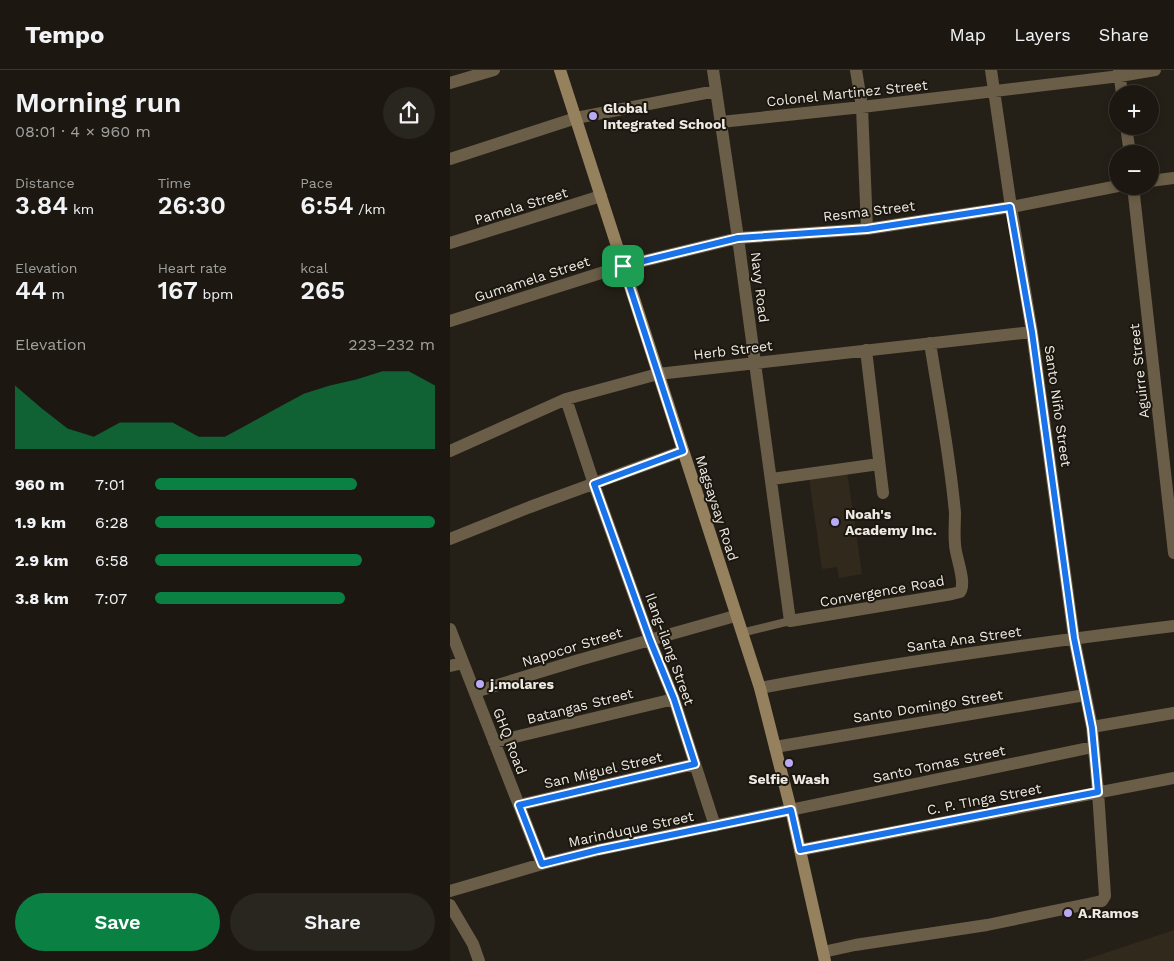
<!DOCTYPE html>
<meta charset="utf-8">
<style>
:root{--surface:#1c1811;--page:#29251f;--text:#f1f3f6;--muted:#a0a09f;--line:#3a3731;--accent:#0b8043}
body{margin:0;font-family:"Work Sans",sans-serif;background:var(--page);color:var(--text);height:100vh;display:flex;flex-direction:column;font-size:19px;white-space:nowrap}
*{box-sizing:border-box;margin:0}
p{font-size:16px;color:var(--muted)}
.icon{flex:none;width:28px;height:28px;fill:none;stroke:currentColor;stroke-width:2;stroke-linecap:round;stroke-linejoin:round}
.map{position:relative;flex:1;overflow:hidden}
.sheet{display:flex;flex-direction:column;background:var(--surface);width:450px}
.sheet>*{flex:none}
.fabs{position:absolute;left:659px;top:15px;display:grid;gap:10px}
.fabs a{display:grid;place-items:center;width:50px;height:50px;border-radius:50%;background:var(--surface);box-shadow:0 2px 8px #0003,0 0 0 1px var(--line);font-size:25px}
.pin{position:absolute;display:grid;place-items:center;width:42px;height:42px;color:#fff;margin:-21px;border-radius:10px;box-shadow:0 2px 8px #0006}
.round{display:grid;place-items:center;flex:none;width:52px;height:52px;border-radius:26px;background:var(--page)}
.overview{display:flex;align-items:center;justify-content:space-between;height:85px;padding:0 15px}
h1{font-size:28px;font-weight:600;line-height:38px}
.metrics{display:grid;grid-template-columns:repeat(3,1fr);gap:8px;height:85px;padding:5px 15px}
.metrics div{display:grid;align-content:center}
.metrics b{font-size:25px;font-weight:600}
.metrics small{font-size:14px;font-weight:400}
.metrics p{font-size:14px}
.chart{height:140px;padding:10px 15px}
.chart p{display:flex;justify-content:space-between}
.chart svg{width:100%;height:90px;margin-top:5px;fill:var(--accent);opacity:.7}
.action{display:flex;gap:10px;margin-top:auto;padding:10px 15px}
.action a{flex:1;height:58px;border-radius:30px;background:var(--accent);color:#fff;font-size:20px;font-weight:600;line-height:58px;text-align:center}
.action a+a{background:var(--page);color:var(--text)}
ul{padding:0 15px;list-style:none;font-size:16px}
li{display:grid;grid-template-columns:80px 60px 1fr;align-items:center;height:38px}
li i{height:12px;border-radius:6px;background:var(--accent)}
header{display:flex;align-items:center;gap:30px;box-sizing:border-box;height:70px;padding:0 25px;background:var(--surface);border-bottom:1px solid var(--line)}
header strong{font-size:24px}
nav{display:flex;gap:28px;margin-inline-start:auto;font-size:18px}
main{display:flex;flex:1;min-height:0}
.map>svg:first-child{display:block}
.built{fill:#31291b}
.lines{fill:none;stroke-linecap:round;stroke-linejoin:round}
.lane{stroke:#6b5e48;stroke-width:8}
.street{stroke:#6b5e48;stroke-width:12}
.secondary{stroke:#95815d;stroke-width:12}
.route-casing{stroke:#fff;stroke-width:10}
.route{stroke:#1a73e8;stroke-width:6}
.poi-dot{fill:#b9aaf7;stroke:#1b160e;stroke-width:2}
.labels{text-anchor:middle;stroke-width:4;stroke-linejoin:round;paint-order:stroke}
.street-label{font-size:14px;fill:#ede9e3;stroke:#1b160e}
.poi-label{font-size:14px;font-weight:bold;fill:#ede9e3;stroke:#1b160e;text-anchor:start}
</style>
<header>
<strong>Tempo</strong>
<nav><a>Map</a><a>Layers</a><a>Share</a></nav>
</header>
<main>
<section class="sheet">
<div class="overview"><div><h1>Morning run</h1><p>08:01 · 4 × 960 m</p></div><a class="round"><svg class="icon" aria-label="share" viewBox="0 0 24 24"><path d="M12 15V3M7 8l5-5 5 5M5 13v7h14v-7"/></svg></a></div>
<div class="metrics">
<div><p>Distance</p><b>3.84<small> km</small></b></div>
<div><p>Time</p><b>26:30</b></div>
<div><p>Pace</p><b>6:54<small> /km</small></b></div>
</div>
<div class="metrics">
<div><p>Elevation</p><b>44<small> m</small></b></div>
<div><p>Heart rate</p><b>167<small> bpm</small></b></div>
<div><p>kcal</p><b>265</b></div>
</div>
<div class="chart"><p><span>Elevation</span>223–232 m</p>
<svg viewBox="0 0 160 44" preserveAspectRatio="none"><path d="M0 44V13L10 24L20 34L30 38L40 31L50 31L60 31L70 38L80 38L90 31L100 24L110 17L120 13L130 10L140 6L150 6L160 13V44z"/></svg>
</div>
<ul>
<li><b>960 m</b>7:01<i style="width:72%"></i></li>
<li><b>1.9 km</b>6:28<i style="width:100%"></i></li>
<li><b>2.9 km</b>6:58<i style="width:74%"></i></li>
<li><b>3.8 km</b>7:07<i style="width:68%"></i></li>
</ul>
<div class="action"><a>Save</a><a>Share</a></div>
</section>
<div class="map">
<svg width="724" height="891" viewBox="0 0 724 891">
<rect width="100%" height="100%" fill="#252017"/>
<!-- built -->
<path class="built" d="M397,401L412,504L389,508L387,497L372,499L359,407Z
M724,860V891H631Z"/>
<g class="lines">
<!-- lane -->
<path class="lane" d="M291,563L340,551"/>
<!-- street -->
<path class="street" d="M263,0L288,168L340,551L502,524L510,522C517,512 505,486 505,474C504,464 505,453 505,443C500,386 489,330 480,273
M406,0L412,37L417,159
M669,0L672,24
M0,13L44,0
M271,52L412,37L670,6L705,0
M676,56L680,84
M0,89L126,48L266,21
M700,111L724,108
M683,116L724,483
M0,173L151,126
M0,251L173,196L288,168L417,159L561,137L668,116
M416,280L433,423
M116,329L144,414L200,570L224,629L265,756
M0,381L116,329L208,304L582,262
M322,409L429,394
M0,469L80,437L233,381
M0,559L92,794
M0,596L13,593
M310,618C447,592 585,573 724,556
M25,622L129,590L285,546
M642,657L724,643
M44,672L224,629
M325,677L635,625
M69,735L245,694
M350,780L724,708
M0,821L92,794L148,780L643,677
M0,835L23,874L29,891
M373,882L405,875L537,855L652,831L655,826L648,722L642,657L624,568L582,262L561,137L541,0"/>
<!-- secondary -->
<path class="secondary" d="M110,0L310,618L341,740L375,891"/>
</g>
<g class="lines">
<!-- route casing -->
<g class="route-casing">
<path id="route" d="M560,137L582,262L624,568L642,658L648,722L350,780L341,740L148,780L92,794L69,735L245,694L224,629L200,570L144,414L233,381L173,196L288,168L417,159Z"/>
</g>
<!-- route -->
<use href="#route" class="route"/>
</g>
<!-- markers -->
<g class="poi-dot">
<circle cx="143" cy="46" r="5"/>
<circle cx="385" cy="452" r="5"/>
<circle cx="30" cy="614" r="5"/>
<circle cx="339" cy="693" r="5"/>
<circle cx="618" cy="843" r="5"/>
</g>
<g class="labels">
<!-- street labels -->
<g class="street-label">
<text transform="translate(397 23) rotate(-6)" y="5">Colonel Martinez Street</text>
<text transform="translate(71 136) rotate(-17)" y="5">Pamela Street</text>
<text transform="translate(419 141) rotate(-7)" y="5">Resma Street</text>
<text transform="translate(82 209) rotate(-18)" y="5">Gumamela Street</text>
<text transform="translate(310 217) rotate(83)" y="5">Navy Road</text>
<text transform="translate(283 280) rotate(-7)" y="5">Herb Street</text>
<text transform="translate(689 301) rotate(-96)" y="5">Aguirre Street</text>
<text transform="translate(608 336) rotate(82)" y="5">Santo Niño Street</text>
<text transform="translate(267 438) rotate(72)" y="5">Magsaysay Road</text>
<text transform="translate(432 521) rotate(-10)" y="5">Convergence Road</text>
<text transform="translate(514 569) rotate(-8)" y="5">Santa Ana Street</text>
<text transform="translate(122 577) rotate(-17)" y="5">Napocor Street</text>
<text transform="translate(220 579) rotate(70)" y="5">Ilang-ilang Street</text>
<text transform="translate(130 636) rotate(-14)" y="5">Batangas Street</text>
<text transform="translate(478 636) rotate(-9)" y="5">Santo Domingo Street</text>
<text transform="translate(60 671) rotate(69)" y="5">GHQ Road</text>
<text transform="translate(489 694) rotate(-12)" y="5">Santo Tomas Street</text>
<text transform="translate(153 700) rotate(-13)" y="5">San Miguel Street</text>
<text transform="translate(534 729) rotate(-11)" y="5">C. P. TInga Street</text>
<text transform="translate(181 759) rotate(-12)" y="5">Marinduque Street</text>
</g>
<!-- poi labels -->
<g class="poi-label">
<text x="153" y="43">Global<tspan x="153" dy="16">Integrated School</tspan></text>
<text x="395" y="449">Noah's<tspan x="395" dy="16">Academy Inc.</tspan></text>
<text x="40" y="619">j.molares</text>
<text x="339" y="714" text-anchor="middle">Selfie Wash</text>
<text x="628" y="848">A.Ramos</text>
</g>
</g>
</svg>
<div class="fabs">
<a>+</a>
<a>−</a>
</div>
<div class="pin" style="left:173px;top:196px;background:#1e9e55"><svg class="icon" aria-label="arrive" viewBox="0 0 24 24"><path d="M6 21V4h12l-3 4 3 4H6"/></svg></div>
</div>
</main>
